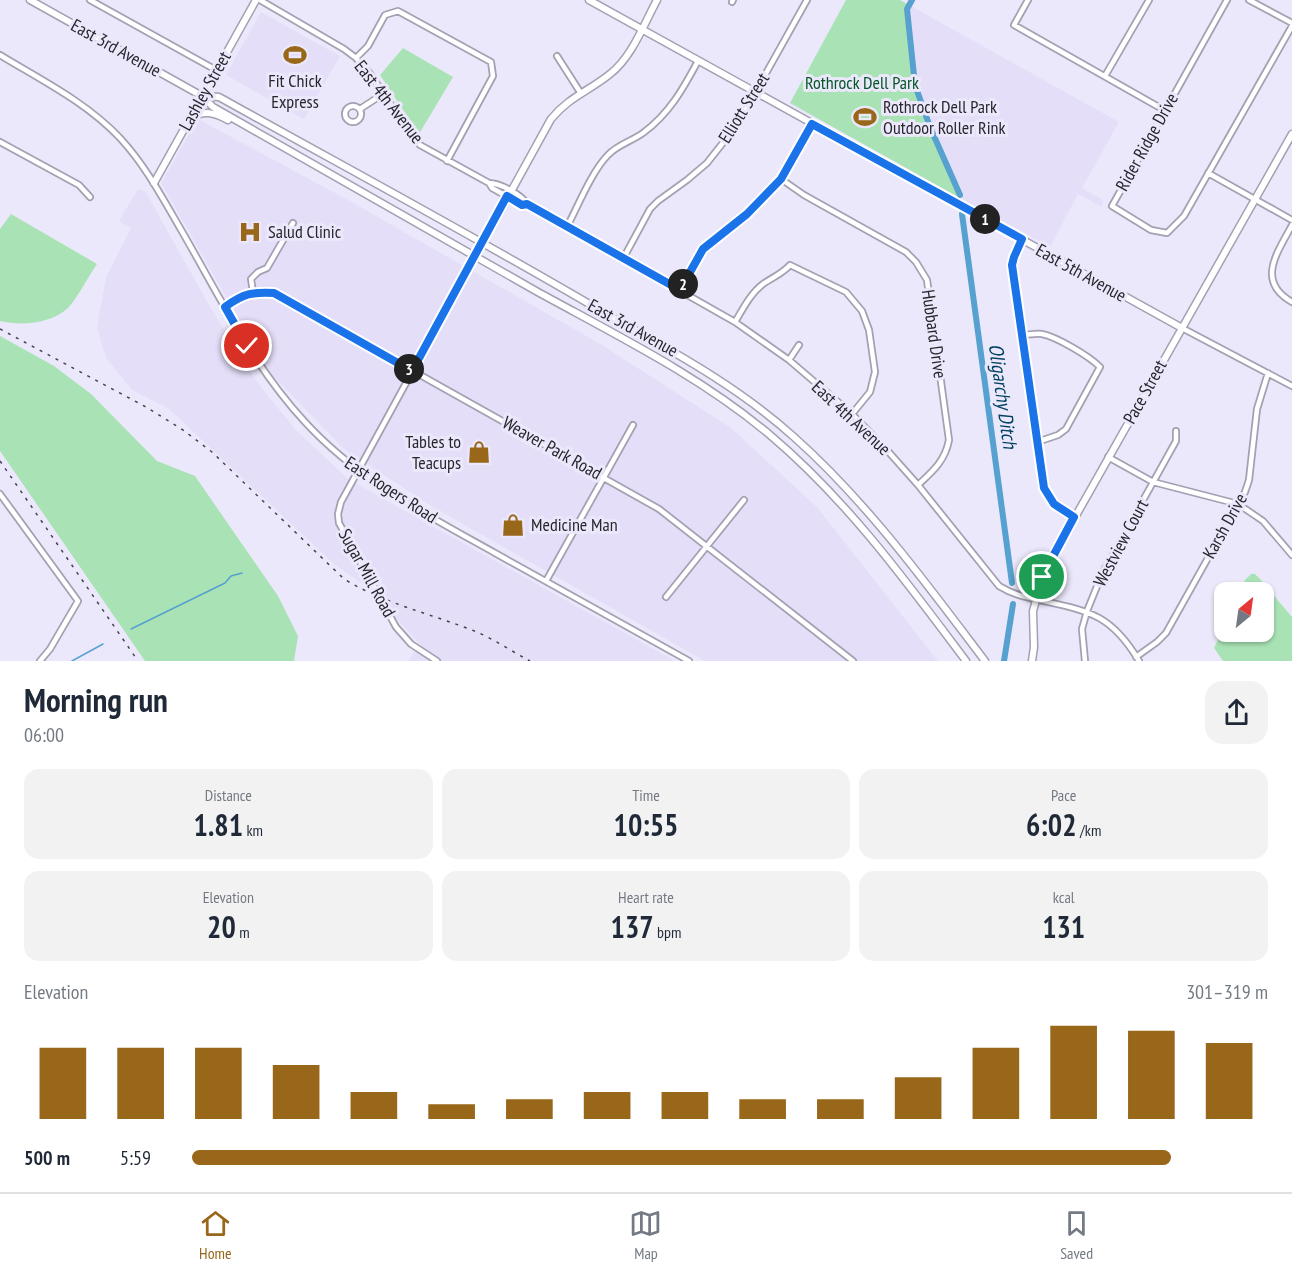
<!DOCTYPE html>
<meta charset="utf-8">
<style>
:root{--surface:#fff;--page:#f2f2f3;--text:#1f2937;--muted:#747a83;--line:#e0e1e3;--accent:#986719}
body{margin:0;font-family:"PT Sans Narrow",sans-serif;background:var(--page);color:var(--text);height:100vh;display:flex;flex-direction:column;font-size:22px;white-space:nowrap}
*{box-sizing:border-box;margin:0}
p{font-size:20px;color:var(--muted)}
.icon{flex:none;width:33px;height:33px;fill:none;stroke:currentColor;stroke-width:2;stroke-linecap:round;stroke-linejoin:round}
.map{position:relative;height:661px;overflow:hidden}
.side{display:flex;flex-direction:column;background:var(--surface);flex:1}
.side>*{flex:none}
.needle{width:39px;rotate:29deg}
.fabs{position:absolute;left:1214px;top:582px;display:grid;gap:12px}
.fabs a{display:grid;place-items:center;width:60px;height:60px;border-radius:12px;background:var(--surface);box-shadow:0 2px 4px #0004;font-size:30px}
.pin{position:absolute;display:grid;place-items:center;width:51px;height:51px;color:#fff;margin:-26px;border:3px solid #fff;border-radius:50%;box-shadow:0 2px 6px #0007}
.km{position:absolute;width:30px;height:30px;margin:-15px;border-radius:50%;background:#222;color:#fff;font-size:16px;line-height:30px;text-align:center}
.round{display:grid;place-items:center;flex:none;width:63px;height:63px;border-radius:18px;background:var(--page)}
.headline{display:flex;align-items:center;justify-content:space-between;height:102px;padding:0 24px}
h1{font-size:33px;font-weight:700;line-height:45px}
.figures{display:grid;grid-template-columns:repeat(3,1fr);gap:9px;height:102px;padding:6px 24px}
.figures div{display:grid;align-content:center;border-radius:15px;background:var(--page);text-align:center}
.figures b{font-size:30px;font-weight:700}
.figures small{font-size:16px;font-weight:400}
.figures p{font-size:16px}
.chart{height:168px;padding:12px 24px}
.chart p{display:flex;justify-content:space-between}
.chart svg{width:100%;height:108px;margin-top:6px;stroke:var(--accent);stroke-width:6}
ul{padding:0 24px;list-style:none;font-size:20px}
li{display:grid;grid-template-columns:96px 72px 1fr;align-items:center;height:45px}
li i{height:15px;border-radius:8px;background:var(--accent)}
.tabs{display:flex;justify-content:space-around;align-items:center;height:84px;border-top:2px solid var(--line);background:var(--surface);font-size:16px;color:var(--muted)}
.tabs a{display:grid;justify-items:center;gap:3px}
.tabs .on{color:var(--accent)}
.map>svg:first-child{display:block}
.built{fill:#e5def9}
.green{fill:#a9e3b5}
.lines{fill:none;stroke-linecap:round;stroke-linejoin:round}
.stream{stroke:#56a1cf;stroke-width:1.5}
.canal{stroke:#56a1cf;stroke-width:6}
.street-casing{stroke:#a4a0b2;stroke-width:8}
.secondary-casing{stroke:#a4a0b2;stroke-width:9}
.street{stroke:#fff;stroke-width:4.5}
.secondary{stroke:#fff;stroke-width:6}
.rail{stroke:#45434b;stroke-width:1.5;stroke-dasharray:3 6;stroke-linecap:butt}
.route-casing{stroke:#fff;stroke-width:12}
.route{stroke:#1a73e8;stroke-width:8}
.labels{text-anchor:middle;stroke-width:6;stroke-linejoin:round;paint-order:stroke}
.street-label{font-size:18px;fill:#28262d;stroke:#ece8fb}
.poi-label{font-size:18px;fill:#28262d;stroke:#ece8fb;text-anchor:start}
.park-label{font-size:18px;fill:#065626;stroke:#ece8fb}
.water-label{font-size:20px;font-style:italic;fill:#024261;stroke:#ece8fb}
</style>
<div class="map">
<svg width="1292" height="661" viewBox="0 0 1292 661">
<rect width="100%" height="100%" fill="#ece8fb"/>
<!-- built -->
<path class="built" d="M909,5L1119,122L1082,188L1103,200L1102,207L1078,194L1050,247L960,198L930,127L915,85L907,9Z
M261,12L340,56L304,119L226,75Z
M198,119L348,200L602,345L731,428L817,507L938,661H705L431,506L344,449L269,372L161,183Z
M138,189L145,191L212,310L256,381L296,430L348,479L675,661H408L420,644L367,587L334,564L169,409L132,390L106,358L97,327L106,277L131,228L119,221Z"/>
<!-- green -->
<path class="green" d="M846,0H900L909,5L907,9L915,85L930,127L960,198L790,103Z
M403,48L453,77L419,134L380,75Z
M11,214L97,264C88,277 78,297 68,308C51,324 21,326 0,321V229Z
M0,336L54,366L91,394L157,461L195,476L278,596L298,636L294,661H145L0,451Z
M1251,574H1255L1260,579L1292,617V661H1223L1214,648L1224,628V632H1263V592H1240L1245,580Z"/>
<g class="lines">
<!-- stream -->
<path class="stream" d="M131,629L225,583L231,576L242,573
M72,661L103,644"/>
<!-- canal -->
<path class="canal" d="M912,0L907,9L915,85L930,127L960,195
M962,214L1012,583
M1004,661L1013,604"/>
<!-- street casing -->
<g class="street-casing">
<path id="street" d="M90,0L216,70
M260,0L344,49L356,58L371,75L412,136L420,145L489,183C500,183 522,195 527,204
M1028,0L1014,25L1164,110
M1227,0L1112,206L1151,230L1167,233L1184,216L1292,26
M1249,0L1292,23
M732,2L733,0
M0,55C41,80 86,102 120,138C145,165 162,197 180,228C219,295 252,365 305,422C358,480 427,515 495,553C560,589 625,625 689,661
M557,56L580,92
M356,58L368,46L385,15L398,11L491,62L493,76L447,161
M1105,76L1149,0
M345 114a8 8 0 1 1 16 0a8 8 0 1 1-16 0Z
M360,109L383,94
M0,142L79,185L90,197
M1208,173L1292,220
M781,179L804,195L906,252L916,262L927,280L949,440C945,461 933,471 918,485
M489,183L492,188L522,205L527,204L735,322L789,360L852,414L886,449L918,485L999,586C1012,594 1024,597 1039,600C1089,611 1111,614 1139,661
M1292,225C1278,252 1255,281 1292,302
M567,227C578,206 592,171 608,155C617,145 632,141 643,133C669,114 683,89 698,61
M1022,239L1014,257L1013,265L1044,488L1054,504L1074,517
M623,259L650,209L658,201L687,180L707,163L737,125L807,0
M680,290L703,249L747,214L781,179L812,124
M253,292L251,279L258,272L267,268L293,223
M225,307C244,293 252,292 274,293L659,509L853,661
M735,322C743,309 750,294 763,284C773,277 782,274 790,265L846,292L862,311L869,330L875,372L870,392L852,414
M1182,328L1292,386
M1022,335C1029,335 1035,333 1042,334C1057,337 1089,356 1100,367L1066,429L1058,435L1037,442
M789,360L799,345
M1108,457L1153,482L1238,504L1263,521L1292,555
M0,494L78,601L50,649L40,661
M546,581L633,425
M666,597L744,500
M1136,657L1157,642L1166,633L1245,492L1249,480L1257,409L1268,373
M437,661L411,644L396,627L339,523L338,514L341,502L475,257
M1085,661L1082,629L1087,611L1102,574L1176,441V431"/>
</g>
<!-- secondary casing -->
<g class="secondary-casing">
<path id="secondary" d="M30,0L202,96L213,107C320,169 428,230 536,291C616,335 700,376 770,435C847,500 906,581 966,661
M589,0L1182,328
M203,96L219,97C343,166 468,233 591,305C662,346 733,382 794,437C867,502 926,583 985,661
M191,119C203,109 215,113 228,120
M154,183L256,0
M475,257L551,119C569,97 589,91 610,74C632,57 644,24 657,0
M1032,661L1034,647L1033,611L1044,572L1292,134"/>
</g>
<!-- street -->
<use href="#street" class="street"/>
<!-- secondary -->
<use href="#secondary" class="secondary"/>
<!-- rail -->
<path class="rail" d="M0,329L146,407L183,430L212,452L344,579C385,604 432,614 477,632C495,640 513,652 530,661
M0,461L138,661"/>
</g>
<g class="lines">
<!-- route casing -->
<g class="route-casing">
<path id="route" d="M247,346L225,307C244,293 252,292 274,293L412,371L507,196L522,205L527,204L680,290L703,249L747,214L781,179L812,124L1022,239L1014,257L1012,265L1044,488L1054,504L1074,517L1042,577"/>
</g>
<!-- route -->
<use href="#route" class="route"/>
</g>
<!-- icons -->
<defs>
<g id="stadium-bare" transform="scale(1.8)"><path d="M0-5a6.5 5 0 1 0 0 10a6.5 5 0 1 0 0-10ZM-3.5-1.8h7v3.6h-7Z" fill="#986719" stroke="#ece8fb" stroke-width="2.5" paint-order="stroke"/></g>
<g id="hospital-bare" transform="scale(1.8)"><path d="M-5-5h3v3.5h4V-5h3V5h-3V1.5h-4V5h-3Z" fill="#986719" stroke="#ece8fb" stroke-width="2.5" paint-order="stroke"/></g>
<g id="shop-bare" transform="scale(1.8)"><path d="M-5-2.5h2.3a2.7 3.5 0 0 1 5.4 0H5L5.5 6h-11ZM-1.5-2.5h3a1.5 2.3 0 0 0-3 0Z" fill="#986719" stroke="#ece8fb" stroke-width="2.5" paint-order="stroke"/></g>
</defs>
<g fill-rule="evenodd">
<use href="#stadium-bare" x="295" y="55"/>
<use href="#stadium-bare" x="865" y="117"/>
<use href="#hospital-bare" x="250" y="232"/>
<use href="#shop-bare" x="479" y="452"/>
<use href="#shop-bare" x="513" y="525"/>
</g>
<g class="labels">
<!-- street labels -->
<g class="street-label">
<text transform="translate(116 48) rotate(29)" y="6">East 3rd Avenue</text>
<text transform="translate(205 91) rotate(-61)" y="6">Lashley Street</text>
<text transform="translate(389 102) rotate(52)" y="6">East 4th Avenue</text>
<text transform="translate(744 108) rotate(-58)" y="6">Elliott Street</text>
<text transform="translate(1147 142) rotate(-61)" y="6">Rider Ridge Drive</text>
<text transform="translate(1081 273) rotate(29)" y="6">East 5th Avenue</text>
<text transform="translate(633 328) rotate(29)" y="6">East 3rd Avenue</text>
<text transform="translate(934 334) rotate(82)" y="6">Hubbard Drive</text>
<text transform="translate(1145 392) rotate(-61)" y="6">Pace Street</text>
<text transform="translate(851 418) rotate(43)" y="6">East 4th Avenue</text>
<text transform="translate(552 448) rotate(29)" y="6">Weaver Park Road</text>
<text transform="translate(391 490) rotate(33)" y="6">East Rogers Road</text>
<text transform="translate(1225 526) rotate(-61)" y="6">Karsh Drive</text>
<text transform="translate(1121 543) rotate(-62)" y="6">Westview Court</text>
<text transform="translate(367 573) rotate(61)" y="6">Sugar Mill Road</text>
</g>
<!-- poi labels -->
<g class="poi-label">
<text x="295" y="87" text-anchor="middle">Fit Chick<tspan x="295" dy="21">Express</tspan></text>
<text x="883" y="113">Rothrock Dell Park<tspan x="883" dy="21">Outdoor Roller Rink</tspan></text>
<text x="268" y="238">Salud Clinic</text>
<text x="461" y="448" text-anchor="end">Tables to<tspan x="461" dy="21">Teacups</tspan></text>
<text x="531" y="531">Medicine Man</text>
</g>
<!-- park labels -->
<g class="park-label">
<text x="862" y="89">Rothrock Dell Park</text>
</g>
<!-- water labels -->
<g class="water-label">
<text transform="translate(1003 396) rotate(82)" y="7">Oligarchy Ditch</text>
</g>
</g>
</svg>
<div class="fabs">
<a><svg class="needle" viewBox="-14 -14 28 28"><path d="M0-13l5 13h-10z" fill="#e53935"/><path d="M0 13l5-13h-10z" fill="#747a83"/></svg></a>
</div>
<div class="pin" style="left:1042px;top:577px;background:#1e9e55"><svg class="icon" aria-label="arrive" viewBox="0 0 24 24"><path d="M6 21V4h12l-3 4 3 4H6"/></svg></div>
<div class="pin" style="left:247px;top:346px;background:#d93025"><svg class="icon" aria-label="check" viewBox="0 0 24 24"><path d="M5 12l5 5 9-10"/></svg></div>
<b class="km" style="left:985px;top:219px">1</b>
<b class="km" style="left:683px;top:284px">2</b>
<b class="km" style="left:409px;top:369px">3</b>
</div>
<section class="side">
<div class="headline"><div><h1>Morning run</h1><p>06:00</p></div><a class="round"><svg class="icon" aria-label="share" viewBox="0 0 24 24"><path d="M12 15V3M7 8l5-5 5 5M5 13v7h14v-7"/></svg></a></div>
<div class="figures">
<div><p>Distance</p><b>1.81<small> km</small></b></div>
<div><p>Time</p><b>10:55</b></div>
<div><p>Pace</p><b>6:02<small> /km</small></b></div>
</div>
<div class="figures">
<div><p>Elevation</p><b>20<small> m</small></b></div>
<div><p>Heart rate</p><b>137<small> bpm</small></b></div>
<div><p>kcal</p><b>131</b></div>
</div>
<div class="chart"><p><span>Elevation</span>301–319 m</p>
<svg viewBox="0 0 160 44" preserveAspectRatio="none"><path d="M5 44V15M15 44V15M25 44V15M35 44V22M45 44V33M55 44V38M65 44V36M75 44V33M85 44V33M95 44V36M105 44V36M115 44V27M125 44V15M135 44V6M145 44V8M155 44V13"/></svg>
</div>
<ul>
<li><b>500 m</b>5:59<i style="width:91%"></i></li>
</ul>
</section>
<nav class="tabs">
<a class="on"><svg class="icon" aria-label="home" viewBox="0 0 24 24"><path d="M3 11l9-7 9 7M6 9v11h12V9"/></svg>Home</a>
<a><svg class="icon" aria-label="map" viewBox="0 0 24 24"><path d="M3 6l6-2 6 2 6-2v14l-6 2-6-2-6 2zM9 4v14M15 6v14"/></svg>Map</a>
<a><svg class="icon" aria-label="saved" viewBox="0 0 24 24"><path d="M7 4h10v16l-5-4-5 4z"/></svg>Saved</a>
</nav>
